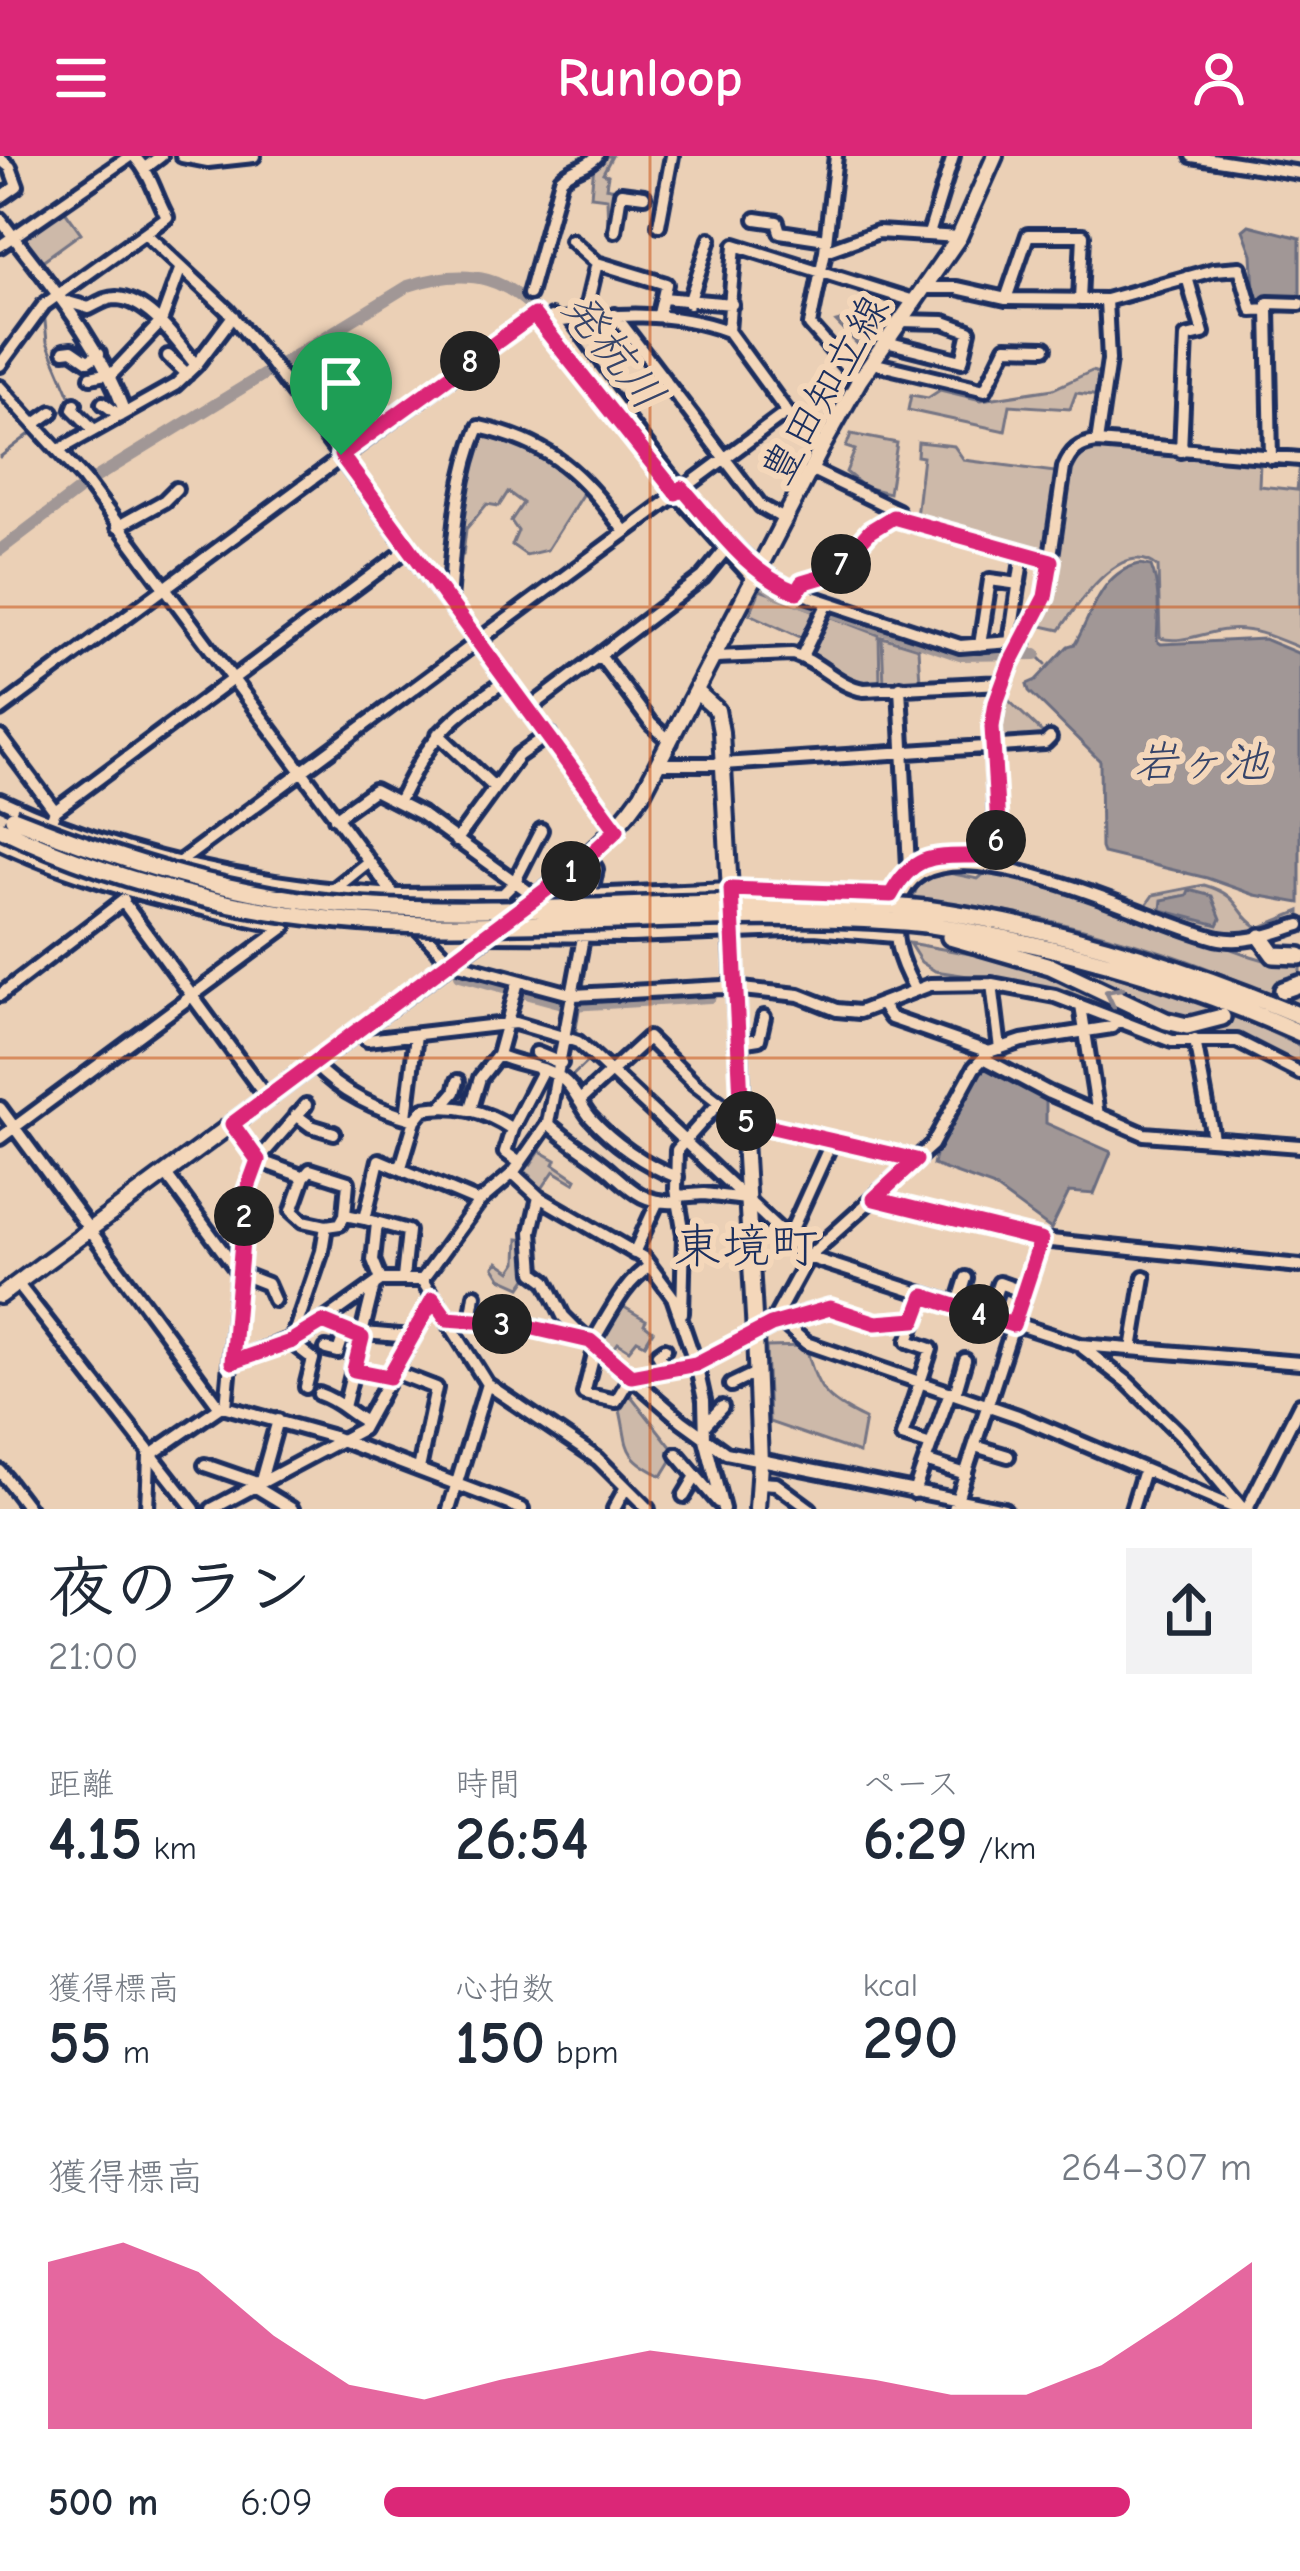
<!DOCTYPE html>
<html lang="ja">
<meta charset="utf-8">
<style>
:root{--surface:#fff;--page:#f2f2f3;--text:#1f2937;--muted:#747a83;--accent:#db2777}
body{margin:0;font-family:"Comic Neue","Klee One",sans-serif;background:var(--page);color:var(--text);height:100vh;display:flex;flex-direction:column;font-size:45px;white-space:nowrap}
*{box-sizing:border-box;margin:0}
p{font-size:39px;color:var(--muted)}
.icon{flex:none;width:66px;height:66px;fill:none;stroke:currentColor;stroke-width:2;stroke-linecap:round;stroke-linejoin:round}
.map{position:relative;height:1353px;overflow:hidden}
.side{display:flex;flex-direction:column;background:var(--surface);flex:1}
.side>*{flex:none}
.pin{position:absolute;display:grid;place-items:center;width:102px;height:102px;color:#fff;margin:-123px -51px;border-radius:50% 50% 50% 0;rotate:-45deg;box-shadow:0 0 12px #0007}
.pin .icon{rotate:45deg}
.km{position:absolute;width:60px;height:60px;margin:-30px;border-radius:50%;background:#222;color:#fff;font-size:33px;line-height:60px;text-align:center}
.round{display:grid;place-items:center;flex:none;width:126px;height:126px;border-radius:0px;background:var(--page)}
.overview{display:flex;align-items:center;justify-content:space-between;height:204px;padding:0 48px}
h1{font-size:66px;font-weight:700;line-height:90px}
.figures{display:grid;grid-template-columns:repeat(3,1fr);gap:18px;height:204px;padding:12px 48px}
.figures div{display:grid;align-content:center}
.figures b{font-size:60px;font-weight:700}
.figures small{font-size:33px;font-weight:400}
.figures p{font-size:33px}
.chart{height:336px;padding:24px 48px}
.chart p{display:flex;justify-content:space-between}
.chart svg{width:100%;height:216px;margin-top:12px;fill:var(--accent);opacity:.7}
ul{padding:0 48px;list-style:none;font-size:39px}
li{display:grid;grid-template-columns:192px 144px 1fr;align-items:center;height:90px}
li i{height:30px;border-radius:15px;background:var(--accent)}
header{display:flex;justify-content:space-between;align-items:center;height:156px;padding:0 48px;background:var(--accent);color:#fff;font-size:54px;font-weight:700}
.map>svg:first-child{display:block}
.green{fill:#cdb9a9;stroke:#747484;stroke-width:3}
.water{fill:#a19796;stroke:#6b6d80;stroke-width:3}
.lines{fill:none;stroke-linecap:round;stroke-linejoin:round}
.stream{stroke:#6b6d80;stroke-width:3}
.river{stroke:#a19796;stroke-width:12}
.minor-casing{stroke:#1b2f5e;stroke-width:20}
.major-casing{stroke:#1b2f5e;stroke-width:22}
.highway-casing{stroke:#1b2f5e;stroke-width:24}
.minor{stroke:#f4d7ba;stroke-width:10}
.major{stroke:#f4d7ba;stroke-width:14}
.highway{stroke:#f4d7ba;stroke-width:15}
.highway-bridge-casing{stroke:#1b2f5e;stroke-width:24;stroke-linecap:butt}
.highway-bridge{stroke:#f4d7ba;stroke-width:15}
.oneway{stroke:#88838c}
.route-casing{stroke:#fff;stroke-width:24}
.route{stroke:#db2777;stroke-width:15}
.grid{fill:none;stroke:#c95318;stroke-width:3;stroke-opacity:0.55}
.labels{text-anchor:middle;stroke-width:12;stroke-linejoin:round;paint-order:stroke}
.street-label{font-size:42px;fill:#1b2f5e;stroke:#f4d7ba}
.water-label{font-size:45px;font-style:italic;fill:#364469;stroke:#f4d7ba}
.quarter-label{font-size:48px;fill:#1b2f5e;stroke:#f4d7ba}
</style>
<header><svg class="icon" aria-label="menu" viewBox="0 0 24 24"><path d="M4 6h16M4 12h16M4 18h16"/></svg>Runloop<svg class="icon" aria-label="person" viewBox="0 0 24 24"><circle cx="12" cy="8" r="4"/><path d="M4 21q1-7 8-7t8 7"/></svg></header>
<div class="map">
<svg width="1300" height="1353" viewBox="0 0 1300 1353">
<rect width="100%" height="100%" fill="#ebd0b6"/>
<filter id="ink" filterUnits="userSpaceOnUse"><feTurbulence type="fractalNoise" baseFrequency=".00833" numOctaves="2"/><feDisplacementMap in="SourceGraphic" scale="24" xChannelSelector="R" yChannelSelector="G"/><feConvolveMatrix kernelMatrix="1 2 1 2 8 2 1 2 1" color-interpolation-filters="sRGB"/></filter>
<g filter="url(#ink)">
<!-- green -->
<path class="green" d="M601,0H612L603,17L608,19L606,31L619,34L613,73L608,74L607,42L591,40L594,8Z
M63,52L81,77L38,108L20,81Z
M885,153L898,156L867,198L836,166Z
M1092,215L1104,219L1101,240L1076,237L1070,253L1010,249L1005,275L908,254L911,239L928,242L940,234L981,244L1053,233Z
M482,276C524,285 555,303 587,331L547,394L526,399L512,389L518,375L511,365L523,347L508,336L499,350L487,348L466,373L463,399H457L473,296Z
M851,278L897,287L889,337L864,331L846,316L855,294L846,291Z
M918,286L954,290L964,304L1055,316L1045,400L916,361L923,301L917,300Z
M1091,291L1260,306L1259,330L1297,334L1300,308V492C1276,482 1254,471 1226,474C1204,476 1183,488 1160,482L1158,411C1122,380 1078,448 1060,474L1037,469L1048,443L1070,313L1077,300Z
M760,434L821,457L807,484L750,458Z
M827,459L879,479L880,529L856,531L806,499Z
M882,481L918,492L920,526L884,529Z
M1003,539L1046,580L1043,584L998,587Z
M939,715L978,723L986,716L1062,732L1251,800L1278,808L1300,806V850C1259,834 1218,815 1174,800C1089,771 1002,752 913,742L918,729Z
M1204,729C1243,740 1234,757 1259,772L1300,755V763C1227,787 1214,778 1144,752L1153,739Z
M909,787L1004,804L1205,872L1235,859L1300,890V912L1237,880L1161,877L1034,830L935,815L921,806Z
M1011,793L1070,806L1217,853L1186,865Z
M540,995L556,1004L554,1008L576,1023L574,1027L554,1015L539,1037L530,1029L531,1020L519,1011L524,1005L531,1009Z
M518,1083L529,1084L532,1115L521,1131L501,1122L494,1111L498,1106L511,1115L517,1106Z
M619,1148L646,1164L644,1168L653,1175L645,1188L637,1184L629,1194L618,1187L611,1197L596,1185Z
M806,1190C816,1233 825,1244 865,1263L859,1297L769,1266L766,1191Z
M628,1236L676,1297L662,1320C618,1299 630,1290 618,1246Z"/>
<!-- water -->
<path class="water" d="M1249,69L1300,82V145L1266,144L1262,150H1255L1252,98L1243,74Z
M1140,408L1151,410C1161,435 1158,459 1157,485L1161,488L1264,483L1300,498V747L1255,739L1207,722L1103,697L1101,692L1100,605L1029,535L1027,528L1036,524L1068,490L1075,488C1092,459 1100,416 1140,408Z
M1189,734L1212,740L1221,763L1218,769L1161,754L1162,744L1187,739Z
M986,906L1046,937V967L1111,996L1094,1038L1069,1036L1051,1073L992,1030L933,1009C938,975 962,931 986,906Z"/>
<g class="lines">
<!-- stream -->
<path class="stream" d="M44,155L47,186L73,247L58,258
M0,301L35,274
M92,324V325
M105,341L121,363
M127,371L168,426
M174,433L305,608
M1036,498L1046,508
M311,616L399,734
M583,832L589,789L656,784
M581,841L575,879L598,896
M570,922L589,904
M268,932L433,809L434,803L422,787
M90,1065L260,938"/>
<!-- river -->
<path class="river" d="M0,394L92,324L408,130C470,110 510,120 550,171
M750,414L775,436L960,499L1036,498
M460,819L570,849L710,841"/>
<!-- minor casing -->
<g class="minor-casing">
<path id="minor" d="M182,0L208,5L254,0
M836,0L825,95L810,169L859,225
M1192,0L1300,17
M0,3L10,11L17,30L0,42
M145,12L161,0
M0,63C47,126 98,182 125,257
M756,63L777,66L780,76L826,83
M659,69L672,0
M615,75L621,37L644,40
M146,78L228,155L271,207L617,674
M929,78L953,0
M571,84L597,107L666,128L659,158
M0,90L130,0
M825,95L878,76L959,81
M923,132H957L1006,143L1106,144L1214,114L1240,112L1252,154L1268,153V147L1300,148
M529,138L561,23C573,11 587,12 597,0
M663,142L732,148
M1006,143L1028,79H1083L1080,144
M68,146L89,152C98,148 105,142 116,142C149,143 177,186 196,209
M689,147L710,83
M1268,153L1271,302
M615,159L761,350L786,364
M588,162L586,153L597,107
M554,166C615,158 670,154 728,175
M542,169L551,161C602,228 724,409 797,436L802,427L831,418L870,375L893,361L1051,405
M886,186L962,205L969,175L944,166L900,165
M64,195L72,194L88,205L99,198
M168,200L187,218
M872,207L985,234L1006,191L1045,192
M0,209L44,149L167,61C155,40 152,19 134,0
M111,219L161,166L181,111
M91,221L110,217
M0,231L84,323L394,739L503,738L514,727L541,674
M103,247L120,260
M75,248L73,253L94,274
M35,268L52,256
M1097,286L1109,204L1106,144
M822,291L787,256L728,175L735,89L914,145
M59,294L175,229L196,209L233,160
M1181,295L1186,181L1203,177L1187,121
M812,314L897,355
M117,371L164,345L176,333
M797,436L960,490L1024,485
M449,444C454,386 456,325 479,271C552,287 582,318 625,376
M1010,486L1023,397
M980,489L990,424L1019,428
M802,500L828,447
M601,501L651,568L671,586
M716,501L792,498C818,504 837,530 864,534L1002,527
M900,531L909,711
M530,552L703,421L725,394
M0,554L534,159L676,337L755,425
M438,578L493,630
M0,581L55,655
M659,608H722L1045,587L1050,582
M0,644C123,702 258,730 394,739L404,754
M399,645C432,578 447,565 508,523
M335,662L374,634L421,658L536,741L731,733L891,739C916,694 936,701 983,701L997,684L992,571L996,547L1011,506L1045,441L1064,312C1071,295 1079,288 1097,286L1300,303
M50,667L55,655L409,392
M456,685L518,600L549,578
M0,687C91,730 187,750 285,771
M589,701L596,713L590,742
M177,708L787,256
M333,734L368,706
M124,747L267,942
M587,760L548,967L513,1017L479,1046L422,1124L487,1228L598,1303L648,1353
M415,769L451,806L574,839L723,831L799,839L837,854L859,856L930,829L992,828L1055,840L1172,885H1237L1300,917
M487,779L630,780L814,773L894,780
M992,828L1000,893
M915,833C898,803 891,780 900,746C927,647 1159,772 1220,783C1248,788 1273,777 1300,769
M0,839L124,744
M882,849L891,862L989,896
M1081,850L1098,959
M356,875L367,884L515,867L566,882L578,886L598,904L808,1101L1081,1189L1300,1207
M1195,884L1213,982
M740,886L759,883L764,861
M536,897L561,907
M498,899C519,909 539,908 561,922C574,931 580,949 590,961C613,987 645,1009 677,1021
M983,902L1049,937L1144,978L1300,990
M313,907C341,938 376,953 415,964L401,1011
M579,945L648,882L694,927L742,964L916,1004
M306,949L258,1004L304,1021L310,1014L348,1026L345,1059
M442,951L455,936L458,925
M0,952L220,1251
M471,952L480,922L498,899L518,826
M296,959L311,970L334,977
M406,961L416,879
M415,964L424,953C457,948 484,954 512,973
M548,967C568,986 590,998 610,1015C633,1035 645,1048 677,1046
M0,982L285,771
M520,1007L505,996L512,973L543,913
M513,1017L539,1041L644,1102L673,1141L696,1208L704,1244L705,1283L723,1353
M166,1018L239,1117L267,1128L274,1144
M304,1021L292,1055L303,1065L326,1070
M677,1040L704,1038L746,1043
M539,1041L531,1076L534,1116L546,1125L563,1160L576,1173L682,1265L726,1297L1004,1353
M875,1043L1041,1084L1300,1110
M365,1063L408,1075L403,1122
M377,1067L373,1104L381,1124
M788,1082L832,985
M634,1097L657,1047
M17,1127L194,1353
M924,1140L908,1185L931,1193L902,1280L931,1289
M957,1151L966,1122
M682,1157L684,1078L676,1033L677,994L718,948
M988,1160L999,1127L1024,1136
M447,1163L532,1171L586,1184
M471,1165L475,1139
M781,1165L830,1152L876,1167L915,1164
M323,1166L362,1182
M771,1169L808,1101L932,989L974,912L989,896L1022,885L1112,871L1117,865
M364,1177L411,1181
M291,1186L322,1095L326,1070L340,1068L345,1059L365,1063L379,1004L479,1046
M291,1186L313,1203L306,1231
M592,1187C609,1160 623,1127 650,1110
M596,1190L584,1238L616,1245L631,1220L696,1208L781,1165L806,1187L1018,1260L1237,1353
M1083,1192L1127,1226L1182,1280L1242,1352
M326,1193L338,1196L345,1175
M665,1193L658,1198L667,1213
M1132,1193L1144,1121
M232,1206L308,1176L381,1124H422
M354,1214L389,1221
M392,1215L436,1232L419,1313
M731,1229L756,1217
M319,1238C340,1245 347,1256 366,1266
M955,1238L965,1204
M226,1251L246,1037L258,1004L232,968
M344,1251L374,1129
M705,1269L722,1251
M975,1290L1008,1300
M677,1298L718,1346
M149,1300L220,1251H226L330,1280L522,1353
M925,1305L966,1318
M205,1309L260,1328L278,1264
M0,1315L29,1353
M760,1327L776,1328L810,1353
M254,1330L292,1353
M914,1336L950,1236
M684,1340L696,1320
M147,1353L149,1300
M212,1353L362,1273L433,1143
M449,1353L487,1228
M614,1353L626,1331
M954,1353L1041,1084
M1132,1353L1144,1314
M1247,1353L1300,1248"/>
</g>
<!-- major casing -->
<g class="major-casing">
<path id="major" d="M698,537L717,554L721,576L755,1178L760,1307L757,1353
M519,754C566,718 608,687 642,638L822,291L859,225L959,81L995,0
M0,1140L502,768"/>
</g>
<!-- highway casing -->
<g class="highway-casing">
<path id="highway" d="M926,753C1057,771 1179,809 1300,860
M925,768C1056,788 1179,823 1300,877
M950,781L1050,810L1166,865L1187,870L1222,861
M1261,781L1274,799L1300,800
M1283,834L1300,828"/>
</g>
<!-- minor -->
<use href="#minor" class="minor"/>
<!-- major -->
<use href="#major" class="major"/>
<!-- highway -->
<use href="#highway" class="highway"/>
<!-- highway-bridge casing -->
<g class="highway-bridge-casing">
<path id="highway-bridge" d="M13,662C124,706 238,742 358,750C548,762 737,735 926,753
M0,672C132,735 286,768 433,769C597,770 760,752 925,768"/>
</g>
<!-- highway-bridge -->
<use href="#highway-bridge" class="highway-bridge"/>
</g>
<!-- one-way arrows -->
<defs><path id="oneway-chevron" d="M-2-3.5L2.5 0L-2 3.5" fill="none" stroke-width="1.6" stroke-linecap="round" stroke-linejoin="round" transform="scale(3)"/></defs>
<use class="oneway" href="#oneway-chevron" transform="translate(1113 839) rotate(-153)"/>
</g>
<g class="lines" filter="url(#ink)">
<!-- route casing -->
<g class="route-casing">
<path id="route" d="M534,159L676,337L682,332C716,370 748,418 797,436L802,427L832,418L870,375L893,361L1051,405L1045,441L1011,506L996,547L992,571L998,670C997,684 993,691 983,700C937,701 916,694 891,739L731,733L742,964L916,1004L874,1043L1041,1084L1013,1169L924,1140L915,1164L876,1167L830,1152L771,1169L696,1208L631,1220L590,1185L516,1168L447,1163L433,1143L389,1221L354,1214L362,1182L323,1166L290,1186L232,1206L246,1037L258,1004L232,968L578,710L617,674L341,299Z"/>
</g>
<!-- route -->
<use href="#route" class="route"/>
</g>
<!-- grid -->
<path class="grid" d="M650,0V1353M0,451H1300M0,902H1300"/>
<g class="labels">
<!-- street labels -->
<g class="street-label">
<text transform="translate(824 233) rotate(-60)" y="15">豊田知立線</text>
</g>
<!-- water labels -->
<g class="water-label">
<text transform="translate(614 194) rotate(52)" y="16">発杭川</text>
<text x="1201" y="621">岩ヶ池</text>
</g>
<!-- quarter labels -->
<g class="quarter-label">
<text x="746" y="1106">東境町</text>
</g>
</g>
</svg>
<div class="pin" style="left:341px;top:299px;background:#1e9e55"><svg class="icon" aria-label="arrive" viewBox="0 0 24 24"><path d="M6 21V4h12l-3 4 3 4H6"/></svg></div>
<b class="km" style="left:571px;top:715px">1</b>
<b class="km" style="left:244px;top:1060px">2</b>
<b class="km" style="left:502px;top:1168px">3</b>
<b class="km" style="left:979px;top:1158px">4</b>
<b class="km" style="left:746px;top:965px">5</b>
<b class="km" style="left:996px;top:684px">6</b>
<b class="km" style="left:841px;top:408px">7</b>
<b class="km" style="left:470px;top:205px">8</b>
</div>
<section class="side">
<div class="overview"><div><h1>夜のラン</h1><p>21:00</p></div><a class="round"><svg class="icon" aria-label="share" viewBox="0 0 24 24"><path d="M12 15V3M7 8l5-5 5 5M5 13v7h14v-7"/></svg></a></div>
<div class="figures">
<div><p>距離</p><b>4.15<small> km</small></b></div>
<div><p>時間</p><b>26:54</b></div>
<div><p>ペース</p><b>6:29<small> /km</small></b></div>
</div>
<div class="figures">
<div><p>獲得標高</p><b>55<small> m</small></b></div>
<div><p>心拍数</p><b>150<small> bpm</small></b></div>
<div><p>kcal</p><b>290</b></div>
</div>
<div class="chart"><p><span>獲得標高</span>264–307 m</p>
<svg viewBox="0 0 160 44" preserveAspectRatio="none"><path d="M0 44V10L10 6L20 12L30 25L40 35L50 38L60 34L70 31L80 28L90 30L100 32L110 34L120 37L130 37L140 31L150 21L160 10V44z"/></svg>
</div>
<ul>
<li><b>500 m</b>6:09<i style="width:86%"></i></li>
</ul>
</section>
